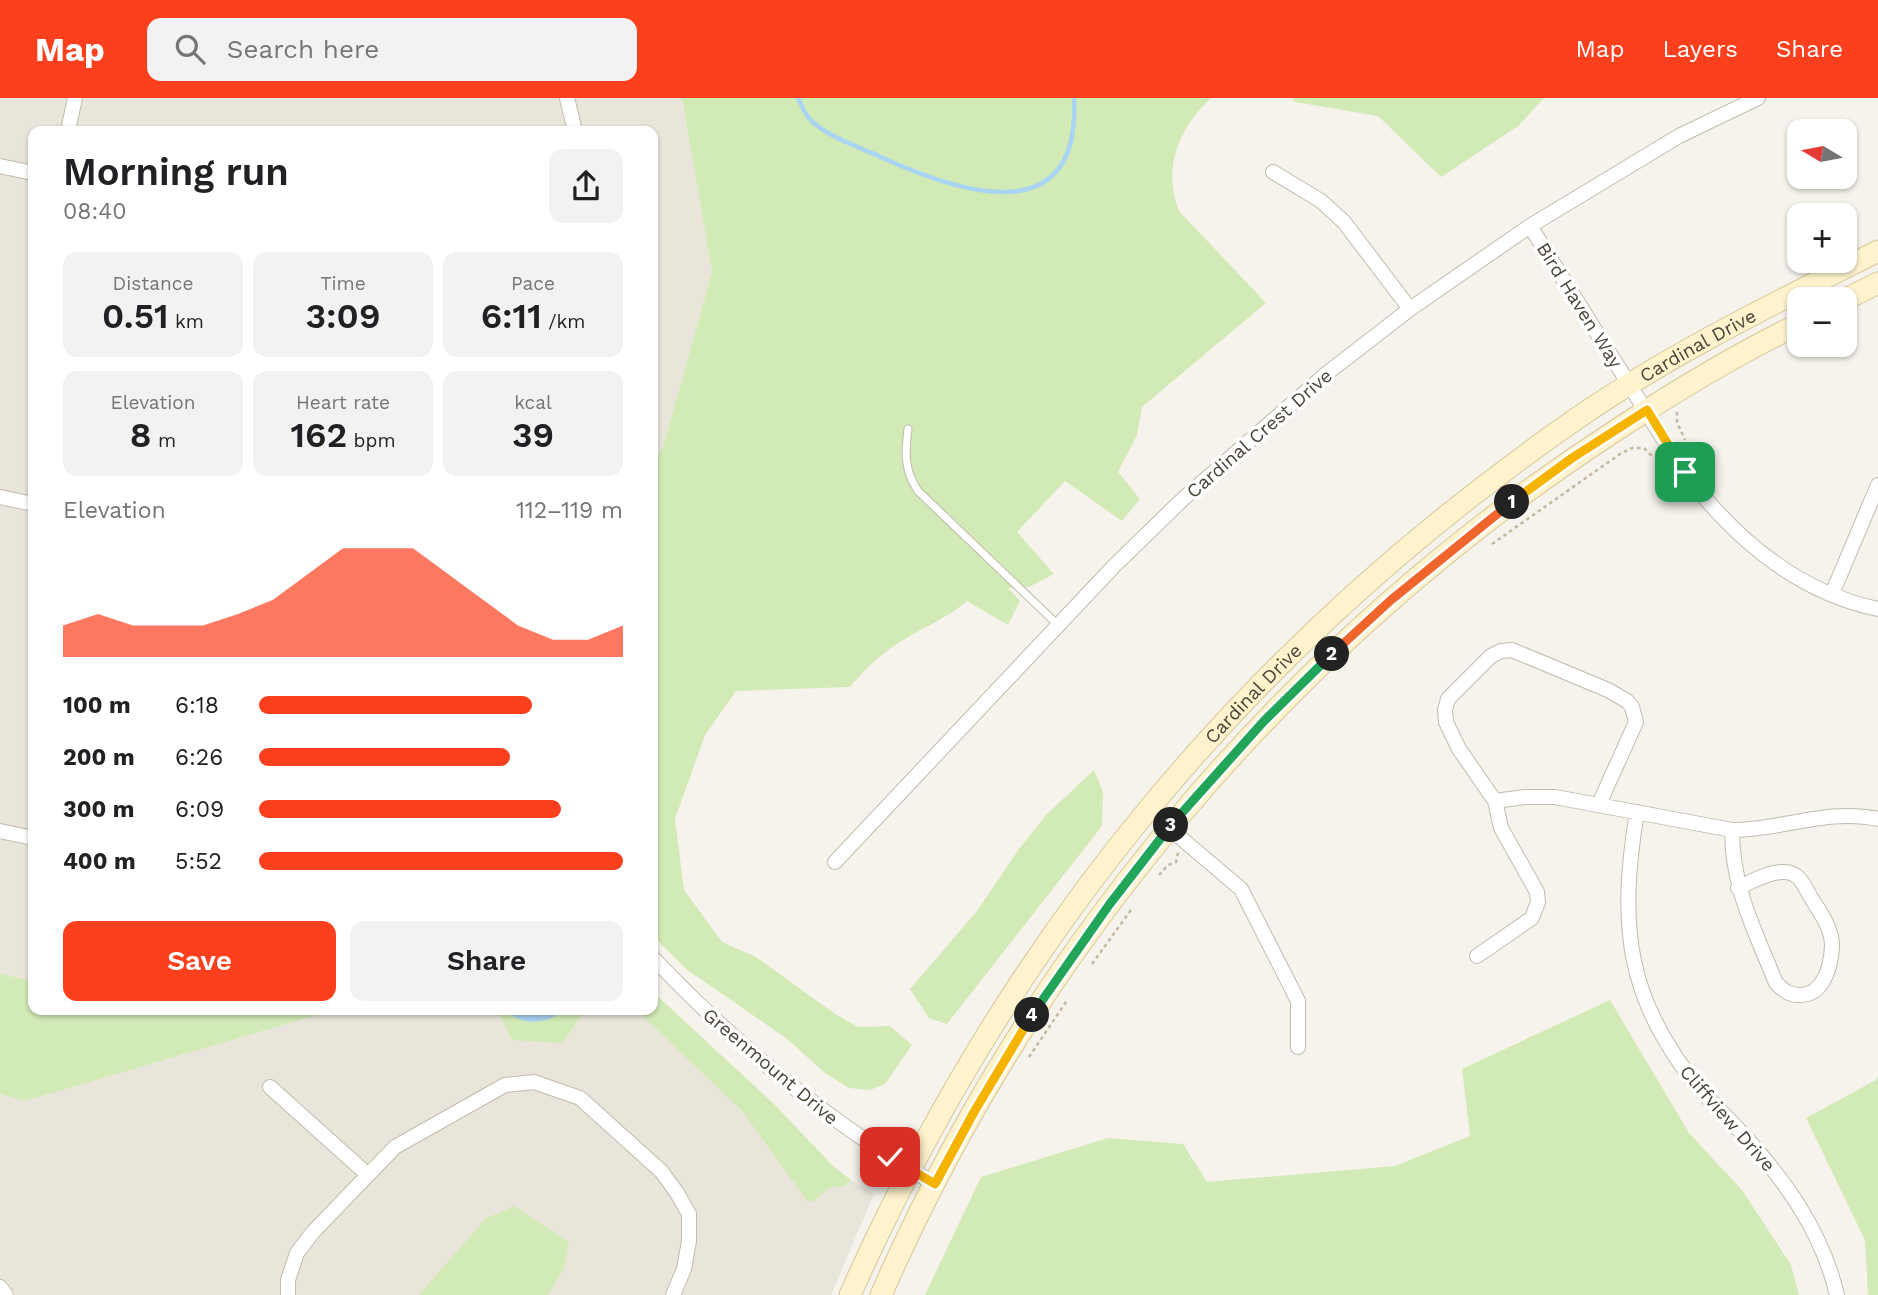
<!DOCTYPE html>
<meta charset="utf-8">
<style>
:root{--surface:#fff;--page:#f2f2f2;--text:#202124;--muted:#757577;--accent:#fc3f1d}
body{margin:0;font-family:"Work Sans",sans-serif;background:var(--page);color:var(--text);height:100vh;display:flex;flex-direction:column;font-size:26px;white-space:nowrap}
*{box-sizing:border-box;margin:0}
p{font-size:23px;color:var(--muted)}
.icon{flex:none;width:38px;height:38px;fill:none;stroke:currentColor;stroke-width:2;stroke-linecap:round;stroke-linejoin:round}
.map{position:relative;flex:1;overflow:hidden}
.sheet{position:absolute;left:28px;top:28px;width:630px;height:889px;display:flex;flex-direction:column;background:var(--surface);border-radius:14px;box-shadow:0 2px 5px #0004}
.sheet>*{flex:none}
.needle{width:46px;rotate:280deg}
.fabs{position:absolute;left:1787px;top:21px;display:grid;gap:14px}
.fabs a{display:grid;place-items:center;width:70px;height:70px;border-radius:14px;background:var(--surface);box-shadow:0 2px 5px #0004;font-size:35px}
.pin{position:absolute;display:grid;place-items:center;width:60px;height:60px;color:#fff;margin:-30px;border-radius:14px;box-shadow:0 4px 10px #0006}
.km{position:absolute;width:35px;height:35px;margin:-18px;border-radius:50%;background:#222;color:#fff;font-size:19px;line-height:35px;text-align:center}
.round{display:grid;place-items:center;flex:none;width:74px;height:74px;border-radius:14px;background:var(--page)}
.headline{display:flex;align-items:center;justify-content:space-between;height:119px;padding:0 35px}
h1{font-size:38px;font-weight:600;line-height:52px}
.metrics{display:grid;grid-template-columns:repeat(3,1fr);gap:10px;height:119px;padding:7px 35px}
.metrics div{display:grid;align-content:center;border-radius:14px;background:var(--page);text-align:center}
.metrics b{font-size:35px;font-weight:600}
.metrics small{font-size:19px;font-weight:400}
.metrics p{font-size:19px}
.chart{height:196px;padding:14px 35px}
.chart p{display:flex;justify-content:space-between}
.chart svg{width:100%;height:126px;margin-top:7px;fill:var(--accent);opacity:.7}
.cta{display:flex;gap:14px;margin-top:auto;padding:14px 35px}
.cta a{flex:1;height:80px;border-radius:14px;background:var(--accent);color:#fff;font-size:28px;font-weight:600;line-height:80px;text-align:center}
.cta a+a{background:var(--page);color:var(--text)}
ul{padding:0 35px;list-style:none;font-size:23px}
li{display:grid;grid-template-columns:112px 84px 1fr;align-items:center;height:52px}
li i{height:18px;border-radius:9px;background:var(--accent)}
header{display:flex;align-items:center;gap:42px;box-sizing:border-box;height:98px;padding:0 35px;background:var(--accent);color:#fff}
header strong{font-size:33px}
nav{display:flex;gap:38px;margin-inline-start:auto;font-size:24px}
.search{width:490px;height:63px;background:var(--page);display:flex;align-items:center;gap:18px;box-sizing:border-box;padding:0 24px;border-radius:14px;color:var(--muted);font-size:26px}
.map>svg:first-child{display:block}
.residential{fill:#eae5da}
.green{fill:#d2eab5}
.water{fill:#a9d4f2}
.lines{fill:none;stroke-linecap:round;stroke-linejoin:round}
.stream{stroke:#a9d4f2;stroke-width:4.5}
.lane-casing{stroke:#c2bbae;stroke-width:9}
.street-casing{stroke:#c2bbae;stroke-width:16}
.secondary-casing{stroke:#d6c79b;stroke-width:23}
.path{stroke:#c4b79f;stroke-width:2.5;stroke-dasharray:3.5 3.5;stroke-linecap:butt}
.lane{stroke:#fff;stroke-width:7}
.street{stroke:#fff;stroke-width:14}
.secondary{stroke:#fff3cd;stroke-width:21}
.split-1-casing{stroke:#fff;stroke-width:14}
.split-2-casing{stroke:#fff;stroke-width:14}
.split-3-casing{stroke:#fff;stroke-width:14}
.split-4-casing{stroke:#fff;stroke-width:14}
.split-5-casing{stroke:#fff;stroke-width:14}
.split-1{stroke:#f5b400;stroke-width:9}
.split-2{stroke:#f0652b;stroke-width:9}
.split-3{stroke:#22a559;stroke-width:9}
.split-4{stroke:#22a559;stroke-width:9}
.split-5{stroke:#f5b400;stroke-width:9}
.labels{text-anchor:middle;stroke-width:7;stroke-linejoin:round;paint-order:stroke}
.street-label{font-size:19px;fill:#4b4439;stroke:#fff}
</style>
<header>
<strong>Map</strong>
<div class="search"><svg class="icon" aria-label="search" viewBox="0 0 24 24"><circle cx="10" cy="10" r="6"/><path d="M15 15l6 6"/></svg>Search here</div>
<nav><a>Map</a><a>Layers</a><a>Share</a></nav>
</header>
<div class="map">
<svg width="1878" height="1197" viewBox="0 0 1878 1197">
<rect width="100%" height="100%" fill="#f6f3ec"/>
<!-- residential -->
<path class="residential" d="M0,0H682L712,174L663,349L653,367V33H33V884L0,875Z
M334,912H636L742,1013L807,1102L814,1103L828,1089L845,1088L851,1082L874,1096L831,1197H0V996L25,1003Z"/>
<!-- green -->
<path class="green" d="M682,0H1211C1179,30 1162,70 1179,113L1266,205L1142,309L1137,337L1118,374L1140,401L1122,423L1065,383L1017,434L1054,476L1029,489L1008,490L1020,503L1008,527L967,503C945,522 919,531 895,547C878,559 863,573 850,589L736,593L705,637L675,721L684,792L722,844L756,859L835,916L858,929L890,928L912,947L885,986L870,992L849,990L825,975L786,940L686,871L653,838V367L663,349L712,174Z
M1292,0H1544L1518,28L1441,79L1378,18L1295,4Z
M1094,672L1103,694L1102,728L947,926L929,920L910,891L977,813L1019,751L1046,717Z
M0,875L33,884V912H334L25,1003L0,996Z
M653,894L774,1006L833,1068L851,1082L845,1088L828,1090L814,1103H807L742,1013L636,912H653Z
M1610,902L1689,1035L1742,1092L1791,1167L1799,1197H925L981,1079L1108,1040L1183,1046L1207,1084L1395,1068L1470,1038L1462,971Z
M497,912H586L562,945L512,942Z
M1878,978V1197H1868L1865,1142L1806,1020L1876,982Z
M514,1108L569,1144L564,1171L548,1197H419L485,1121Z"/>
<!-- water -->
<path class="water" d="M509,912H563C551,925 526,928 511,917Z"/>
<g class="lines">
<!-- stream -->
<path class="stream" d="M798,0C801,6 804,14 808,19C822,37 862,50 883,60C962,96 1081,134 1074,0"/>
<!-- lane casing -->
<g class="lane-casing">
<path id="lane" d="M908,331C905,355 904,372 918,393L1058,527"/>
</g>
<!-- street casing -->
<g class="street-casing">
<path id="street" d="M567,0L575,33
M68,33L75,0
M0,68L33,75
M1273,74L1321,103L1344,124L1410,211
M1530,128L1684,374C1733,439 1796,494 1878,511
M0,399L33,406
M1832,496L1878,387
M1495,703L1525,699H1555L1732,732C1782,732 1828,710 1878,721
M1637,714C1618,828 1626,905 1704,996C1715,1008 1727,1019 1738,1031C1782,1078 1822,1132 1837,1197
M1169,730L1241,791L1298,903V949
M1732,732C1732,790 1755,833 1776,885C1784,893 1789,897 1800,897C1824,897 1831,868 1832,848C1832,829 1819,813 1810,798C1804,787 1799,774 1784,774C1770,773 1751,784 1738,790
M0,733L33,740
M835,764L1115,467L1183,401L1326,276L1410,211L1530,128L1679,38L1758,0
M1477,858L1532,820L1538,804L1537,794L1501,730L1495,703L1459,651L1446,624L1445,612L1448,601L1491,558L1501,553L1512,552L1608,592L1627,603L1632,609L1636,624L1599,706
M653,860C737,948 829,1025 935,1086
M270,989L368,1077
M0,1189L6,1197
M288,1197V1182L297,1155L313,1134L395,1049L505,987L534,984L580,1000L662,1074L677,1095L689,1116V1143L684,1171L673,1197"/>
</g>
<!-- secondary casing -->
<g class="secondary-casing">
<g id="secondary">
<path d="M1844,202L1878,185"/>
<path id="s1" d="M850,1197C1011,835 1250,547 1576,321C1670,256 1775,205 1878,153"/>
<path d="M881,1197C1036,843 1297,538 1621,329C1679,291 1737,256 1799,226"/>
</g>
</g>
<!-- path -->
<path class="path" d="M1677,314V324L1685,342
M1492,446L1620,356L1632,350H1644L1654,360
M1159,777L1168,767L1176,764L1178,755
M1092,866L1131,812
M1029,959L1068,901"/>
<!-- lane -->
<use href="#lane" class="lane"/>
<!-- street -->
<use href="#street" class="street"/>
<!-- secondary -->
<use href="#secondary" class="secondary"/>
</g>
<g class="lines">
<!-- split-1 casing -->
<g class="split-1-casing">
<path id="split-1" d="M1512,404L1572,360L1647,312L1685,374"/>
</g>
<!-- split-2 casing -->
<g class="split-2-casing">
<path id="split-2" d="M1332,556L1391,502L1512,404"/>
</g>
<!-- split-3 casing -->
<g class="split-3-casing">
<path id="split-3" d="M1171,727L1264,623L1332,556"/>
</g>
<!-- split-4 casing -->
<g class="split-4-casing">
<path id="split-4" d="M1032,917L1109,807L1171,727"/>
</g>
<!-- split-5 casing -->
<g class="split-5-casing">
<path id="split-5" d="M890,1059L935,1086L974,1014L1032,917"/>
</g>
<!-- split-1 -->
<use href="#split-1" class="split-1"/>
<!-- split-2 -->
<use href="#split-2" class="split-2"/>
<!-- split-3 -->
<use href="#split-3" class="split-3"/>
<!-- split-4 -->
<use href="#split-4" class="split-4"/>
<!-- split-5 -->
<use href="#split-5" class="split-5"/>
</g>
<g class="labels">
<!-- street labels -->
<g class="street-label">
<text transform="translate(1580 207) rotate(58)" y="7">Bird Haven Way</text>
<text dy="7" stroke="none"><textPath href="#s1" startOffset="1295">Cardinal Drive</textPath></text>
<text transform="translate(1259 335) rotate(-41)" y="7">Cardinal Crest Drive</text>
<text dy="7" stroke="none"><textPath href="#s1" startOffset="728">Cardinal Drive</textPath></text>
<text transform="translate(771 968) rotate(40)" y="7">Greenmount Drive</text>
<text transform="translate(1728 1020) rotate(49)" y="7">Cliffview Drive</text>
</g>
</g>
</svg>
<div class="fabs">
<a><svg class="needle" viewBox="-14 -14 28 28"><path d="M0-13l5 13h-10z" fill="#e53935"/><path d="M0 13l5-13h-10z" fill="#757577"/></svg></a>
<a>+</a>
<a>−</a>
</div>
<div class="pin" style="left:1685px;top:374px;background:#1e9e55"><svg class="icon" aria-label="arrive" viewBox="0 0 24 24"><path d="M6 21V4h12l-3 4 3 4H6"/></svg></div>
<div class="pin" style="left:890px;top:1059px;background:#d93025"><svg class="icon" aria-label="check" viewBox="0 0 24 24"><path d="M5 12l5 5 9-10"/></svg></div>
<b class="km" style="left:1512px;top:404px">1</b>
<b class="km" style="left:1332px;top:556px">2</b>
<b class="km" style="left:1171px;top:727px">3</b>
<b class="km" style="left:1032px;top:917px">4</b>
<section class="sheet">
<div class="headline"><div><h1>Morning run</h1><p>08:40</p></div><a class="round"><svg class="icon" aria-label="share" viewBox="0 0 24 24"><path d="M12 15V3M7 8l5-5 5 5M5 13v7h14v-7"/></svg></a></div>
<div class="metrics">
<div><p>Distance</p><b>0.51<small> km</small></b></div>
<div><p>Time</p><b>3:09</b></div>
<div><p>Pace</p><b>6:11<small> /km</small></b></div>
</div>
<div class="metrics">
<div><p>Elevation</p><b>8<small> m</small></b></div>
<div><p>Heart rate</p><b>162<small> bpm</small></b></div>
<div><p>kcal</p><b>39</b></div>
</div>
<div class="chart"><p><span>Elevation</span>112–119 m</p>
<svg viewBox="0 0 160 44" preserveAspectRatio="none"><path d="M0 44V33L10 29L20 33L30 33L40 33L50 29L60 24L70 15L80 6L90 6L100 6L110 15L120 24L130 33L140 38L150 38L160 33V44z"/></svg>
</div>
<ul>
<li><b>100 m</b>6:18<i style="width:75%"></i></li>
<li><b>200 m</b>6:26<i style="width:69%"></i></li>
<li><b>300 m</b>6:09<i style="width:83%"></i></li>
<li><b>400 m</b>5:52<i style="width:100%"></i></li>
</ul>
<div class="cta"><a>Save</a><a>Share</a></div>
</section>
</div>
